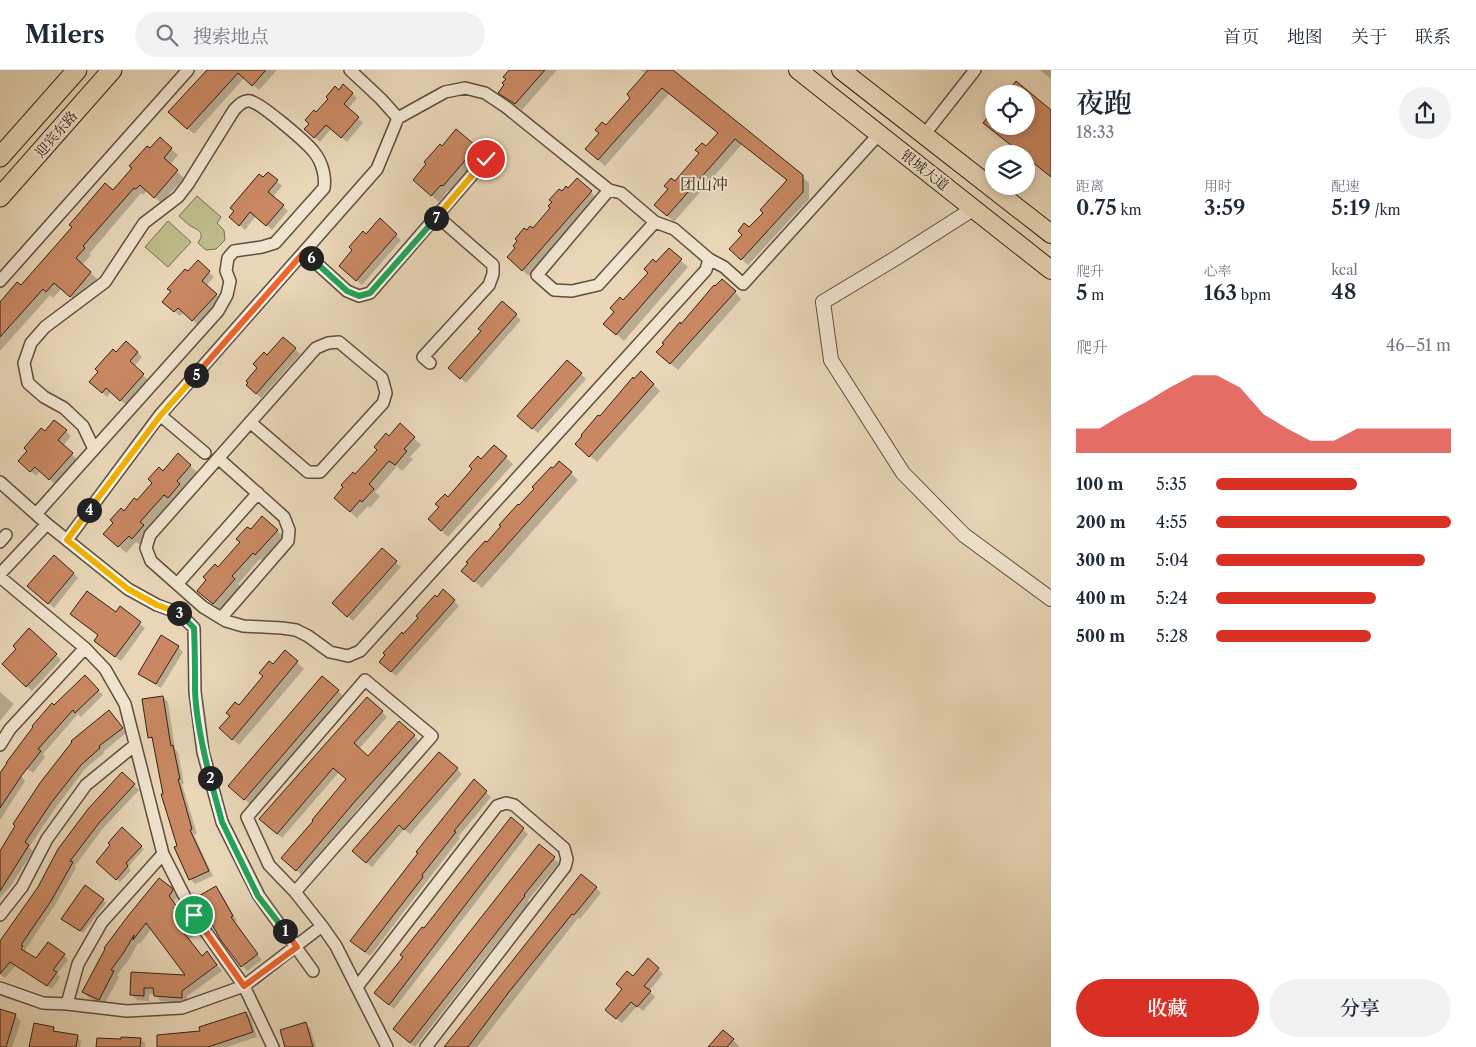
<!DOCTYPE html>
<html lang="zh">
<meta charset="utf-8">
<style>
:root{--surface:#fff;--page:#f2f2f3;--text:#1f2937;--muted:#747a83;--line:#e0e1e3;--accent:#d93025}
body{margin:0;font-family:"Libre Caslon Text","Noto Serif SC",serif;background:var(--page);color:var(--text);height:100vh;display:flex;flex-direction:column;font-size:19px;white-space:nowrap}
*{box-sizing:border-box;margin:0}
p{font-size:16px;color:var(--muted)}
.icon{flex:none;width:28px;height:28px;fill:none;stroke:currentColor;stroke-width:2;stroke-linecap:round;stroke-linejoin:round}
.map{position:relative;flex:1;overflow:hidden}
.panel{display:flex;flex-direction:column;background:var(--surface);width:425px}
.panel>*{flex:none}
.buttons{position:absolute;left:985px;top:15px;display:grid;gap:10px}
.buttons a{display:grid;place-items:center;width:50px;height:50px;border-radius:50%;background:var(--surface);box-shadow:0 2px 8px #0003;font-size:25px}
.pin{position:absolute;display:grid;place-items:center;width:42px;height:42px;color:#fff;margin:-21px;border:2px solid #fff;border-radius:50%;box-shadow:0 1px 5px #0007}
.km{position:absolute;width:25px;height:25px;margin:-12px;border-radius:50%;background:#222;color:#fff;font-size:14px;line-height:25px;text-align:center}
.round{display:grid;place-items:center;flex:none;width:52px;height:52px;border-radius:26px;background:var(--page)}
.headline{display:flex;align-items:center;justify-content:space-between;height:85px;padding:0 25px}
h1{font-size:28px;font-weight:600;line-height:38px}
.stats{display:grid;grid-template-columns:repeat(3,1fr);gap:8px;height:85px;padding:5px 25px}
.stats div{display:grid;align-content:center}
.stats b{font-size:21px;font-weight:600}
.stats small{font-size:14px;font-weight:400}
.stats p{font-size:14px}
.chart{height:140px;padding:10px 25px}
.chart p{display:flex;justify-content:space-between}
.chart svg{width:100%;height:90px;margin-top:5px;fill:var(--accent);opacity:.7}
.action{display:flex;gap:10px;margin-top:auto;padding:10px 25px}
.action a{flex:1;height:58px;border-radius:30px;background:var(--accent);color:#fff;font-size:20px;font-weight:600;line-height:58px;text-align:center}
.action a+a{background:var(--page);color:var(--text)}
ul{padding:0 25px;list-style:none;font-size:16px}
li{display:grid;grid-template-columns:80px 60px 1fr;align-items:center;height:38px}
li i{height:12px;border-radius:6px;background:var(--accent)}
header{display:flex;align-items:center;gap:30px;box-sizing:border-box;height:70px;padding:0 25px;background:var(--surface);border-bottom:1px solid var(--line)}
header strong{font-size:24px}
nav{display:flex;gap:28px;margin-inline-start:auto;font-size:18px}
.search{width:350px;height:45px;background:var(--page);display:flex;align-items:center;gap:12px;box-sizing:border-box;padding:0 18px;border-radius:28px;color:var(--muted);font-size:19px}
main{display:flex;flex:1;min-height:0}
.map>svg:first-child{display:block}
.green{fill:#bdbc8a;stroke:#786e50}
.shadow{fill:#0003}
.building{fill:#c98862;stroke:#322117}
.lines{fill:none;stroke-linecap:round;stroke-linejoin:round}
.minor-casing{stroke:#604e3f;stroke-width:14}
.tertiary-casing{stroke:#604e3f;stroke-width:16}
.primary-casing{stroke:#322117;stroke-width:20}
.trunk-casing{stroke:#322117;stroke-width:21}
.minor{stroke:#f1e5d1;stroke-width:11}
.tertiary{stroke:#f1e5d1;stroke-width:14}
.primary{stroke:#e9d7b8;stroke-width:18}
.trunk{stroke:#e9d7b8;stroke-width:19}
.split-1-casing{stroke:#fff;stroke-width:10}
.split-2-casing{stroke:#fff;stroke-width:10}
.split-3-casing{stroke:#fff;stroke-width:10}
.split-4-casing{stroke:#fff;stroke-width:10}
.split-5-casing{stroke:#fff;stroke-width:10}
.split-6-casing{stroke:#fff;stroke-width:10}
.split-7-casing{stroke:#fff;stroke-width:10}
.split-8-casing{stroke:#fff;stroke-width:10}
.split-1{stroke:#f0652b;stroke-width:6}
.split-2{stroke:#22a559;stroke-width:6}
.split-3{stroke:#22a559;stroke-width:6}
.split-4{stroke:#f5b400;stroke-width:6}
.split-5{stroke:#f5b400;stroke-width:6}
.split-6{stroke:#f0652b;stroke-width:6}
.split-7{stroke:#22a559;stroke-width:6}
.split-8{stroke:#f5b400;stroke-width:6}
.labels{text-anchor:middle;stroke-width:4;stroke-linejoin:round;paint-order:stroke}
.street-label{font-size:14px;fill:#322117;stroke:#f1e5d1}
.quarter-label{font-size:16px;fill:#322117;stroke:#f1e5d1}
</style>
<header>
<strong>Milers</strong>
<div class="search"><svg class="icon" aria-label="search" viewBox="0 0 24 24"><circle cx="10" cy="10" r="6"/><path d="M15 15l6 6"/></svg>搜索地点</div>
<nav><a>首页</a><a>地图</a><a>关于</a><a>联系</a></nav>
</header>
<main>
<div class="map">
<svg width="1051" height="977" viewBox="0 0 1051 977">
<rect width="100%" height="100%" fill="#e9d7b8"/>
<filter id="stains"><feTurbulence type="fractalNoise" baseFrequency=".004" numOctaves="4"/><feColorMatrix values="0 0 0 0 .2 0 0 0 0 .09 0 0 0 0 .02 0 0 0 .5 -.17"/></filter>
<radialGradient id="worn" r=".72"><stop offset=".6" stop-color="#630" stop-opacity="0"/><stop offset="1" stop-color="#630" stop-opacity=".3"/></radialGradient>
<!-- green -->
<path class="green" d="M197,126L221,147L217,153L224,160L225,170L216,179L206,180L198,173C206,161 197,160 189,155C186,152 182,149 179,146Z
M168,151L191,172L168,197L145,177Z"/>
<!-- shadow -->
<path class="shadow" d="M220,0H277L259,20L244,8L194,64L176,48Z
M511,0H557L522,40L500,23L506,15Z
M641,0H671L809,113V129L748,195L731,179L764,143L788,111L742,74L674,152L662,141L675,113L719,63L669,24L605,96L593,85L606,57L632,28L646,4Z
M1040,0H1051V9Z
M344,16L357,28L348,39L363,53L347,72L331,59L320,72L311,64L316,44Z
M474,76L481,83L472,93L474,95L450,122L448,120L439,132L421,116L442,78Z
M171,79L178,85L170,95L184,108L161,133L147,120L143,125L141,123L89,184L91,185L82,195L97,209L77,232L61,219L53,228L50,225L0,281V234L21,217L113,122L150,80Z
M268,103L282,116L273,127L288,141L272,160L256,146L245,160L236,152Z
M591,122L597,129L529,206L515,194L527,162L533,160L552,138L562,123Z
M380,150L401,170L362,215L345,200L366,166Z
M669,180L688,197L624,271L612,260L623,232Z
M198,192L214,207L206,216L221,229L198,255L184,242L180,246L168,236L188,203Z
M735,222L741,229L678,300L665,289L681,256Z
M516,245L521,250L466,313L455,303L482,261Z
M295,279L300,284L261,328L252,320L249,313L268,287Z
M137,282L142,287L134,297L148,310L126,335L111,322L107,327L96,317L100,302L116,284Z
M641,303L660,321L597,392L584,381L601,348Z
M581,304L586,309L538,363L524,351Z
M55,351L71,366L63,376L77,389L55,414L40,401L36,406L25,396L45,363Z
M400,355L421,375L410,387L413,389L402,401L397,396L375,422L380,426L370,438L368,436L357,448L342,435L355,406Z
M494,377L513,394L448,467L436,456L448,428Z
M190,396L197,402L183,418L186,421L175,434L172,430L147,459L150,463L139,474L136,472L126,483L112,470L124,442Z
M571,403L578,410L482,518L470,507L487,474L519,437Z
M251,461H277L284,467L263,491L260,489L238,514L241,517L220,540L198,521Z
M382,480L401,497L353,551L339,538Z
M74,504L78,508L54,538L34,521Z
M443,521L459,536L396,606L385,596L404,566Z
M120,538L145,558L121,591L95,571Z
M30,560L61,590L32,621L4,594L18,579Z
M178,577L183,582L161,618L144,608L139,603Z
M285,582L304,599L239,675L227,665L231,646Z
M85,607L103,625L81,647L78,644L43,684L45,687L33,703L17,691L54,637Z
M338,621L343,626L250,734L235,721Z
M0,622L14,634L0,651Z
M163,627L168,632L175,679L178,682L184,714H182L197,764L194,765L213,806L195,814L190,809L178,777L165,725L154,672L150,667Z
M382,642L387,647L359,679L368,688L414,666L419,671L362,734L302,805L288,793L347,710L339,702L282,768L266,754Z
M113,646L126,663L103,682L104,683L85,699L56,737L29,777L33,781L12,814L0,828V783Z
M457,699L462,704L410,764L404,759L372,797L359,786Z
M122,704L139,720L103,758L75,796L76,798L55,835L25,880V883L36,890L64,885L68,890L57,904L60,907L52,919L15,896L5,908L0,904V873Z
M0,705L21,706L25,711L0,750Z
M474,711L491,727L458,767L460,768L370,886L357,876Z
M511,749L528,764L394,939L375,923Z
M122,759L144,779L128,797L131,800L120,812L100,795Z
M539,776L559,793L528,830L529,832L415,977L399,964Z
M216,818L221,823L237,851L234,853L262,890L247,901L221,868Z
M596,818L601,823L580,849L578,848L477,977H444Z
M171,819L178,826L173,832L197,863L189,869L202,887L207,883L222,901L187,926V933L160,931L155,924H149V931L137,930L131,924L132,903L188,906L152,858L140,874L138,873L130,888L117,905L119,907L104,935L89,928L83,922Z
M103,830L106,833L83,863L66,852Z
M648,890L663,904L649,921L655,927L643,941L637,936L622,953L611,944L623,920Z
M0,941L16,946L21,951L12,977H0Z
M246,943L251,948L257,967L227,977H159Z
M305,953L310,958L316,977H287Z
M53,959L57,963L77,967L81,971L80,977H30Z
M140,969L145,973V977H98L122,970Z
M733,970L740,977H710Z"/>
<!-- building -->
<path class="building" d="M207,0H266L252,16L238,3L187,59L168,42Z
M509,0H545L515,34L498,23L504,15L502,13L506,9L503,7Z
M648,0H673L803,105V122L741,190L729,179L742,165L738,161L744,153L749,157L763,143L760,140L787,110L735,69L667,146L654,135L668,119L664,116L671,108L675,111L699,83L695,80L702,73L706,76L718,63L662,18L598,90L585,79L599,63L595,60L602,52L606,55L630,28L627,24Z
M1016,11L1051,40V107L1026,87V84H1022L983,53L994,39V56H1026V24H1006Z
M343,14L353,23L344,34L359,47L341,68L326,55L314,68L304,59L309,54L305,50L314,40L316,42L328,29L326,27L335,16L339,20Z
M456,59L475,75L466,86L468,87L443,116L441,115L431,126L413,110L426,94L424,92L440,74L442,76Z
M160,67L172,78L164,88L178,100L154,128L140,115L136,119L134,118L83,176L85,178L76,188L91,202L70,227L54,213L46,222L43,219L0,267V232L17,212L21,215L72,157L69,155L105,113L113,120L132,98L129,96L147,76L150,78Z
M268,102L278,110L268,122L284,135L266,156L250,142L239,156L229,147L234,141L230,138L259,104L263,107Z
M577,108L592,121L522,201L507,187L515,178L513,176L517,171L515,169L524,158L527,160L530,156L533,158L550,138L548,136L552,132L549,130L559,119L562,121L566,116L568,118Z
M380,148L397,164L356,211L339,196L352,180L349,177L363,161L366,164Z
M669,178L682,189L616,265L603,254L614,242L610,238L620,227L623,230L648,203L644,199L653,189L656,192Z
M198,190L210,201L202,211L217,224L192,251L178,238L174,242L162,232L171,221L167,219L185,199L188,201Z
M722,209L736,221L670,294L656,282L664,274L662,273L680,252L681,254L714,215L715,216Z
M502,231L517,244L460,309L448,298L481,261L478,259Z
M283,267L296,278L256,324L246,315L248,313L246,311L257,298L253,294L264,282L267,285Z
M126,271L138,282L130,291L144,304L120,331L106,318L102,323L89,312L98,302L95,299L113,279L116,282Z
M567,290L582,303L532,359L517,346Z
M641,301L654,314L589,387L575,374L582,366L581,365L598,345L600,346L633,307L634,309Z
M54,350L67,360L58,370L73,383L49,410L35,397L30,402L18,391L27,381L24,378L41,358L45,361Z
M400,353L415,367L404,379L407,381L395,395L389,391L369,414L374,419L362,432L360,430L350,442L334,428L343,417L341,415L353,402L355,404L377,380L374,377L386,363L389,366Z
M494,375L507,386L441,461L428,449L439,437L435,434L445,424L448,427L472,399L469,396L478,386L481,389Z
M178,383L191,395L177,411L180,414L168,428L164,425L140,452L144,455L132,469L129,466L118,477L103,464L113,453L110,450L121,438L124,441L134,428L137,430L152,413L148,409L159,397L163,401Z
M559,391L572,402L474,512L461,501L468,493L466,492L485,471L487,472L501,456L499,455L518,434L519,435L534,419L532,417L551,397L553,398Z
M262,446L278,460L255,485L253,483L232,506L235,509L213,534L197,521L206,510L203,507L215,494L218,497L240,472L236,469L247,457L251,459Z
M382,478L397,491L347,547L332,533Z
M54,485L74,503L48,534L27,516Z
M443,519L455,530L391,602L379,592L385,585L383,583L402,562L403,564L418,548L416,546L435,525L437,527Z
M87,521L116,542L120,536L141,552L115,587L94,571L98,565L70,544Z
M29,558L57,584L26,617L2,594L16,579L13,576Z
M161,565L179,576L156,614L138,604Z
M285,580L298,591L232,670L219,658L230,646L226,643L235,632L239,635L263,606L259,603L269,591L273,594Z
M85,605L99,620L75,643L73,640L38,679L41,681L22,705L0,738V703L7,693H6L33,657L32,656L52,633L54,635Z
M322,606L339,620L244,730L228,716Z
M163,626L171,676L173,675L180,709H178L192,759L190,760L209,801L189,810L174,777L177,776L161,724H163L152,667L148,668L142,629Z
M367,627L383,641L354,673L368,686L399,651L415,665L357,729L296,801L281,788L313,751L312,750L346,709L333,698L277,764L259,749Z
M109,640L123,658L99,676L100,678L81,695L51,733L25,772L29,775L0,821V781L15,756L13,754L40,713L72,672L71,671Z
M439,682L458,698L404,760L399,755L366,793L352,781Z
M122,702L135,714L99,753L70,791L73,792L51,831L21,875L23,876L21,879L36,888L48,872L65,884L53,900L57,902L47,916L10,892L0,904V871L38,817L58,779L88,739Z
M474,709L487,721L454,761L456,762L422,805L423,807L365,882L350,871L418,783L416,782Z
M511,747L524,758L389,935L374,923L403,887L400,885L422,857L424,858Z
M122,757L142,776L126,793L128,796L116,810L96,792L110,775L108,773Z
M539,774L555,787L524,825L525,826L410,973L393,959Z
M581,804L597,817L574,845L572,844L509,922L468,977H444Z
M159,808L172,818L173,820L169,826L192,857L184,863L202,886L207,881L217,895L182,921V928L154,926L153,918H144V926L130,925L131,902L185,905L146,853L133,870L134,865L124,882L111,900L114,901L99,930L82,922L105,879L104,878L128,846Z
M85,815L104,829L80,861L61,849Z
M216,816L233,846L231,847L258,884L241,897L220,869L197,827Z
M648,888L659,898L644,916L651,921L637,937L631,932L616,949L605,940L622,919L616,914L627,901L633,906Z
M0,939L16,944L6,977H0Z
M246,942L253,962L208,977H157V965L200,961L199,957Z
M306,952L313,977H285L280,960Z
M34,953L54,957L53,961L78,965L76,977H29Z
M723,960L734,969L727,977H708Z
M121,967L141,968L140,977H96L97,968L121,969Z"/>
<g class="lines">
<!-- minor casing -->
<g class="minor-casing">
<path id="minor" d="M924,65L975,0
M609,120L537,205L554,220L572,221L598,215L655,152
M304,182L347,221L359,226L370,223L486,89
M709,189L724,197L743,214L879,64
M0,211L188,0
M430,293L423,287L489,215L493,204V195L437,146
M160,345L205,383
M250,352L308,402H320L383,333L386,323L382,308L339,272L328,273L316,278L150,465L146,478L151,491L203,537L226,551L243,556L282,558L296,560L308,566L330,582L348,586L360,581L706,200L709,189L674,159L655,152L621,123L609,120L506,37L485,23L465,18L445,22L398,48
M218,388L284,447L289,460L288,471L221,548
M0,412L47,454L128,519L157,535L179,543L194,558L195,622L203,682L222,752L259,826L313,901
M36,444L218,241L227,225L230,211L226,201L228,188L234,181L262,177L275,173L324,118C326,106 322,92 314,82C306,72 261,33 250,31C243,30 239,35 234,40L188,114L178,127L144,153L105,212L45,257L31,273L24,293L28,313L44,327L64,338L83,356L94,379
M67,470L160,345L377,99L398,48L381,29L350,0
M0,472L6,465
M0,504L47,454
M0,507L85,578L105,599L125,634L163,784L194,845L244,916L273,977
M178,513L258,423
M0,675L10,659L85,578
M0,845L22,817L47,769L86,715L135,675
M322,856L336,876L387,977
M357,917L497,736L506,733L514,735L564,778L567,789L565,797L426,977
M0,918L43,933L67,934L78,894L102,852L163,784
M67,934L127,941L182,938L244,916L322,856L295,822L269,795L247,747L365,610L432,666L295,822"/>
</g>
<!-- tertiary casing -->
<g class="tertiary-casing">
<path id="tertiary" d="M973,139L896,188L823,232L831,290L903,403L964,465L1051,529"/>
</g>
<!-- primary casing -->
<g class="primary-casing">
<path id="primary" d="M798,0L1051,200
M841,0L1051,164"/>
</g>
<!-- trunk casing -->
<g class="trunk-casing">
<path id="trunk" d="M0,87L77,0
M0,127L112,0"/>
</g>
<!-- minor -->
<use href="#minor" class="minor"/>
<!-- tertiary -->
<use href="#tertiary" class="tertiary"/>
<!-- primary -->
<use href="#primary" class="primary"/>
<!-- trunk -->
<use href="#trunk" class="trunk"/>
</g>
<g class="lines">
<!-- split-1 casing -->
<g class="split-1-casing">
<path id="split-1" d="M194,845L244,916L297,877L285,861"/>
</g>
<!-- split-2 casing -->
<g class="split-2-casing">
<path id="split-2" d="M210,708L222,752L258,826L285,861"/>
</g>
<!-- split-3 casing -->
<g class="split-3-casing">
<path id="split-3" d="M179,543L194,558C195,579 195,600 195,620C196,649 203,680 210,708"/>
</g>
<!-- split-4 casing -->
<g class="split-4-casing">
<path id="split-4" d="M89,440L67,470L128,519L157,535L179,543"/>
</g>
<!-- split-5 casing -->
<g class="split-5-casing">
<path id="split-5" d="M89,440L160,346L196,305"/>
</g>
<!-- split-6 casing -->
<g class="split-6-casing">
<path id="split-6" d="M196,305L304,182L311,188"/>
</g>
<!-- split-7 casing -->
<g class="split-7-casing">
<path id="split-7" d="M311,188L347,221L359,226L370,223L436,148"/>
</g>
<!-- split-8 casing -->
<g class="split-8-casing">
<path id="split-8" d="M436,148L486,89"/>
</g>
<!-- split-1 -->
<use href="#split-1" class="split-1"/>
<!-- split-2 -->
<use href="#split-2" class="split-2"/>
<!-- split-3 -->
<use href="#split-3" class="split-3"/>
<!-- split-4 -->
<use href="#split-4" class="split-4"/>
<!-- split-5 -->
<use href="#split-5" class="split-5"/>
<!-- split-6 -->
<use href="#split-6" class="split-6"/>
<!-- split-7 -->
<use href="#split-7" class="split-7"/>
<!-- split-8 -->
<use href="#split-8" class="split-8"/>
</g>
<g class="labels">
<!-- street labels -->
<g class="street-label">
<text transform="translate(56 64) rotate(-49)" y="5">迎宾东路</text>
<text transform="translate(925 100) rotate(38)" y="5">银城大道</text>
</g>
<!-- quarter labels -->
<g class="quarter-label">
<text x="704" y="120">团山冲</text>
</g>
</g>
<rect width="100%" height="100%" filter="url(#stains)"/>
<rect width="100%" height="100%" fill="url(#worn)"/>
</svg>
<div class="buttons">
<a><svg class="icon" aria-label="locate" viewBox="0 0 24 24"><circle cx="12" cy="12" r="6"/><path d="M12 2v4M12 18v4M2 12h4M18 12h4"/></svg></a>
<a><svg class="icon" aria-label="layers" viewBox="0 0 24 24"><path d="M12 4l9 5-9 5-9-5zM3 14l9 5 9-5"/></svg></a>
</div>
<div class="pin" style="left:194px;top:845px;background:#1e9e55"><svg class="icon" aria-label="arrive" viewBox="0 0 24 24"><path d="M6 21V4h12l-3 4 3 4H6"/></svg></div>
<div class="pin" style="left:486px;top:89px;background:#d93025"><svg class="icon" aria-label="check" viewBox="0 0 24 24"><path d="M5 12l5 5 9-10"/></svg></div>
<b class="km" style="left:285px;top:861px">1</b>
<b class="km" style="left:210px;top:708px">2</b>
<b class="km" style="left:179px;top:543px">3</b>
<b class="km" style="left:89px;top:440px">4</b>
<b class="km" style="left:196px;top:305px">5</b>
<b class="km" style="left:311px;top:188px">6</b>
<b class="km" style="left:436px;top:148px">7</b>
</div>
<section class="panel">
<div class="headline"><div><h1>夜跑</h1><p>18:33</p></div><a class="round"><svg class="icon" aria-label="share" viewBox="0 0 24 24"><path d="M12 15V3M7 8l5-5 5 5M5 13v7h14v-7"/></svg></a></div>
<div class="stats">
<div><p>距离</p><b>0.75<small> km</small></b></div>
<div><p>用时</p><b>3:59</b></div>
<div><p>配速</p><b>5:19<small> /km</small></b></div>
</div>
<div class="stats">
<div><p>爬升</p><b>5<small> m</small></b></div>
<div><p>心率</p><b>163<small> bpm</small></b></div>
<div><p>kcal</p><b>48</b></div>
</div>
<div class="chart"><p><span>爬升</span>46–51 m</p>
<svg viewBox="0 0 160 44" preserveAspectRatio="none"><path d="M0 44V32L10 32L20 25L30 19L40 12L50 6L60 6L70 12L80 25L90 32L100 38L110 38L120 32L130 32L140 32L150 32L160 32V44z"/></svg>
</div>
<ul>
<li><b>100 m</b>5:35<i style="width:60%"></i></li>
<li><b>200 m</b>4:55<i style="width:100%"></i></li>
<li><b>300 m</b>5:04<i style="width:89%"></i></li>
<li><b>400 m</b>5:24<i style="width:68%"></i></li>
<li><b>500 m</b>5:28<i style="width:66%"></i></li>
</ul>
<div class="action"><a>收藏</a><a>分享</a></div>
</section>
</main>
